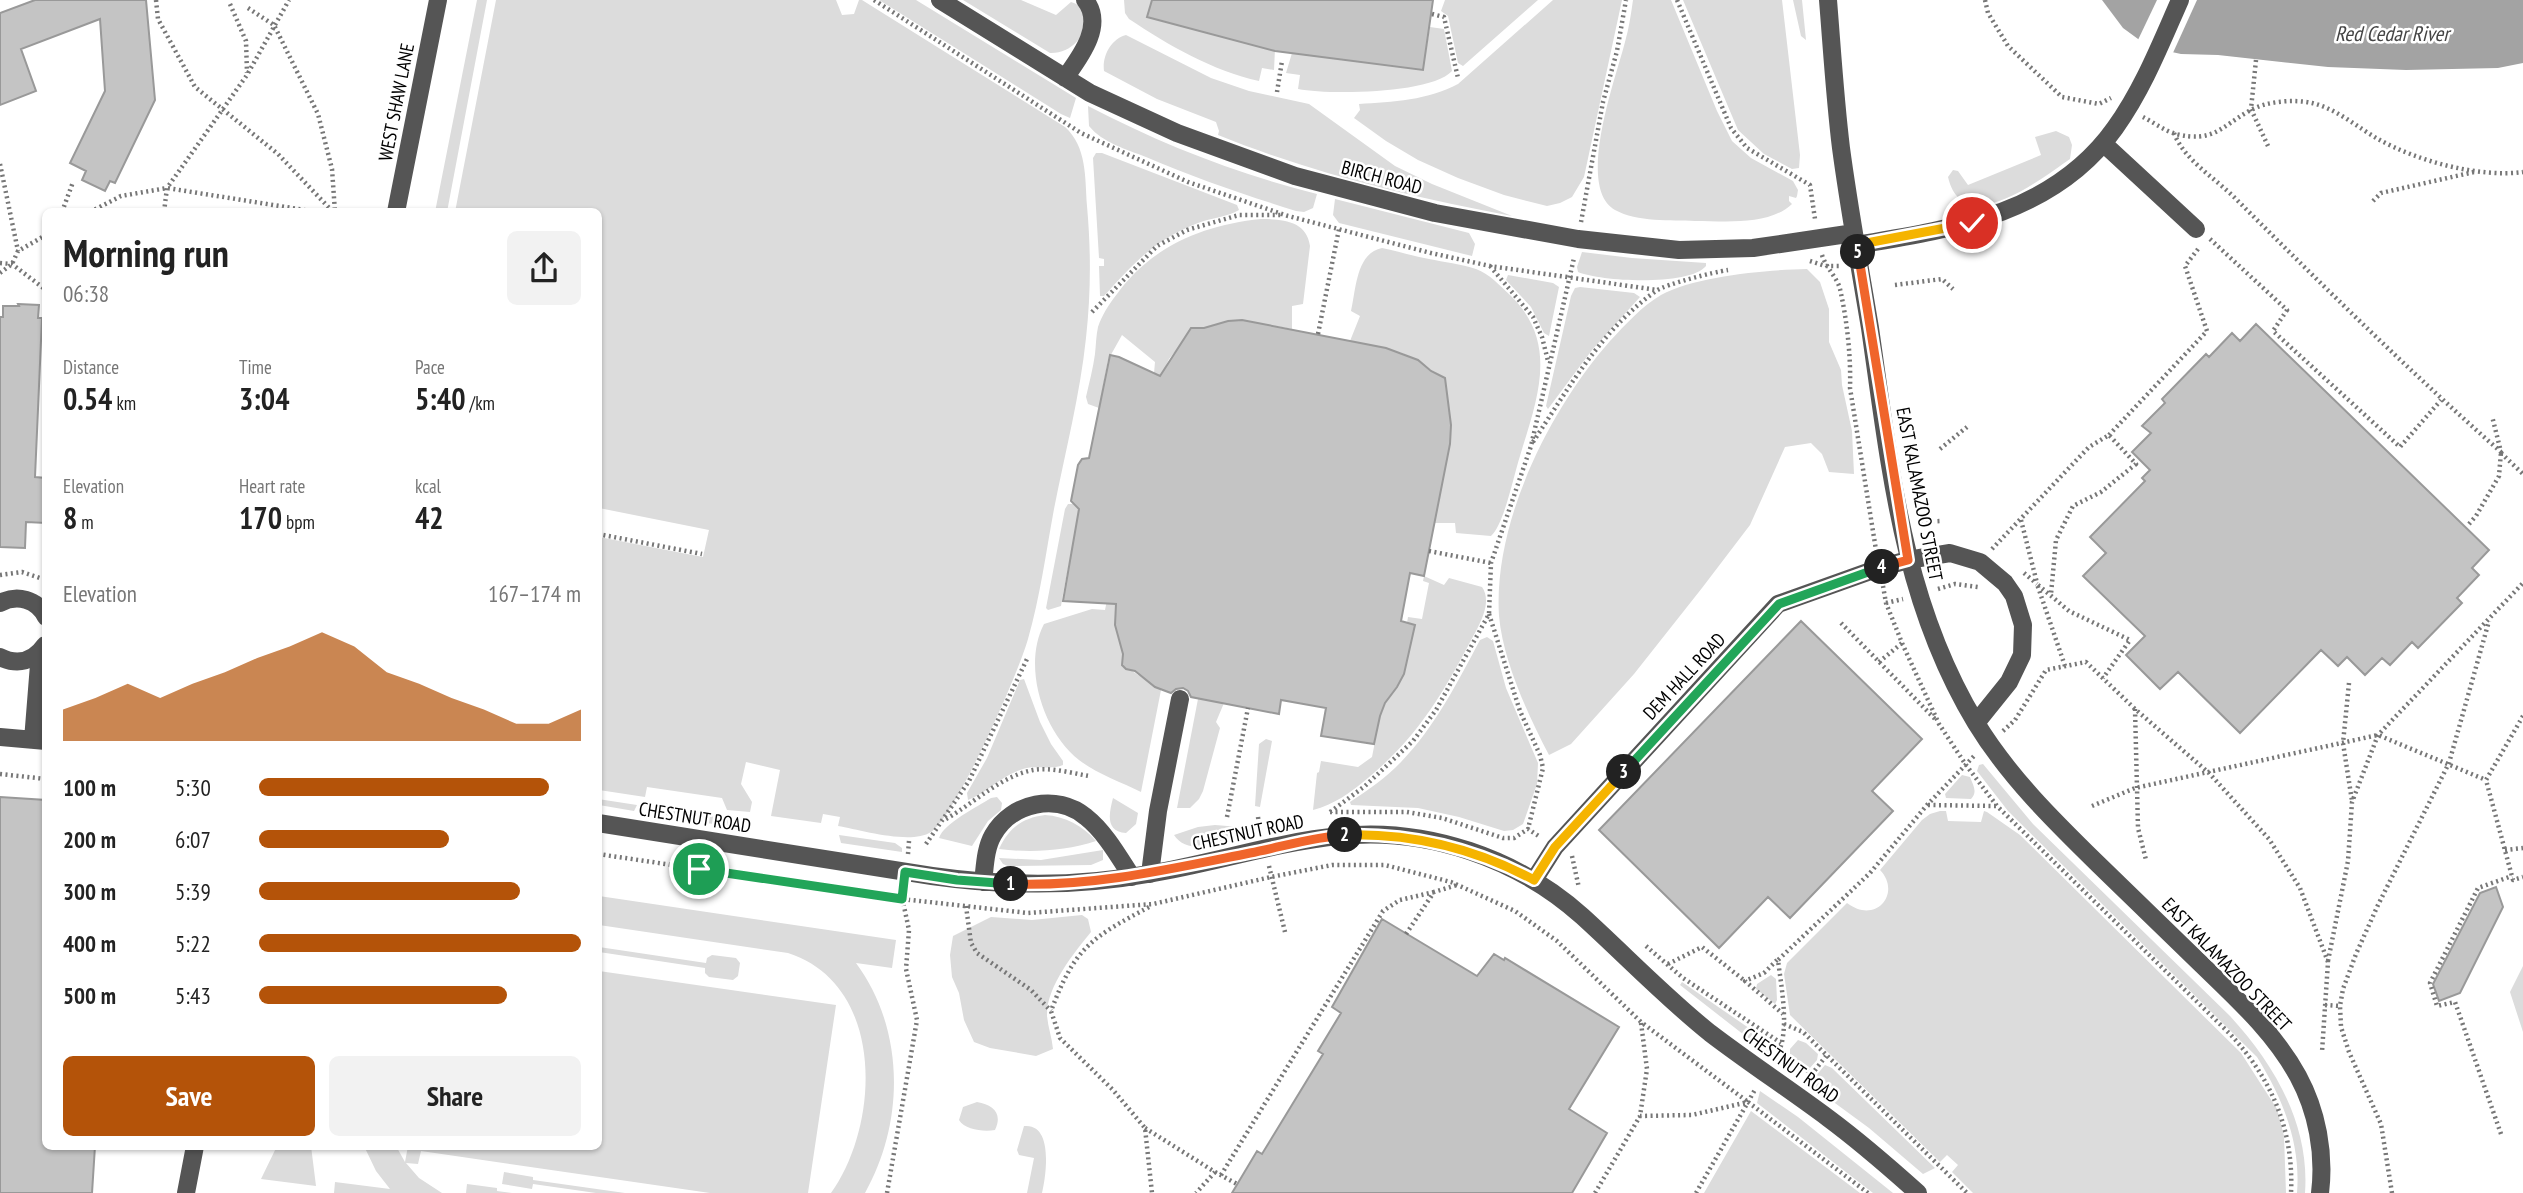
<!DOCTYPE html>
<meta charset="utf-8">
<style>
:root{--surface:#fff;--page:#f2f2f2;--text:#222;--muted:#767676;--accent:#b45309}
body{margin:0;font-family:"PT Sans Narrow",sans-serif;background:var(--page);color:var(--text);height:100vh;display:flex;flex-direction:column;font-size:26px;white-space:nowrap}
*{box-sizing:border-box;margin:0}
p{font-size:23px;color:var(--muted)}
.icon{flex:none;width:38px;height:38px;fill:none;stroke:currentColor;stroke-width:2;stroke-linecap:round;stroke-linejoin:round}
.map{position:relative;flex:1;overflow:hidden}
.panel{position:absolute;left:42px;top:208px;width:560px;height:942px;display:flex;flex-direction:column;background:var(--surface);border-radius:10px;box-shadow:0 2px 5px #0004}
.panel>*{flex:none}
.pin{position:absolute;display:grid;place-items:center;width:60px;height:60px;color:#fff;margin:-30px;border:4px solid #fff;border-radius:50%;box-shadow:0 2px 7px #0007}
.km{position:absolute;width:35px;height:35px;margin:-18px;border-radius:50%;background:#222;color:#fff;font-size:19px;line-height:35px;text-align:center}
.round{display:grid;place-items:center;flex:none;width:74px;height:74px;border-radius:10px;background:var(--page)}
.summary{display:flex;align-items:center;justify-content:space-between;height:119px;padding:0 21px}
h1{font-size:38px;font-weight:800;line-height:52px}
.stats{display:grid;grid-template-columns:repeat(3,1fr);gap:10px;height:119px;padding:7px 21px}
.stats div{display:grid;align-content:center}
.stats b{font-size:30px;font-weight:800}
.stats small{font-size:19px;font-weight:400}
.stats p{font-size:19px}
.chart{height:196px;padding:14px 21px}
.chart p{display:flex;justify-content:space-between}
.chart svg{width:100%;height:126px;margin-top:7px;fill:var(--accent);opacity:.7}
.action{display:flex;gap:14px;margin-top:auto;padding:14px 21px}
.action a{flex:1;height:80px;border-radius:10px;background:var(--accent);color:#fff;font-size:28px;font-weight:800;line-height:80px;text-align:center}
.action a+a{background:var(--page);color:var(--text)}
ul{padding:0 21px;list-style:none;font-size:23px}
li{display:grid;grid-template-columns:112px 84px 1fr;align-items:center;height:52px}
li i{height:18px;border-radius:9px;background:var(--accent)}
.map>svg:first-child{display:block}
.green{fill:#dcdcdc}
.water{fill:#a3a3a3}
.pier{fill:#fff}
.building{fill:#c4c4c4;stroke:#999;stroke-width:2}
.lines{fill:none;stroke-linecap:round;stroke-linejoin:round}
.path{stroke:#777;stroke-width:4.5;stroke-dasharray:2 3.5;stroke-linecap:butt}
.minor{stroke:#555;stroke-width:18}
.split-1-casing{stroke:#fff;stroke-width:14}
.split-2-casing{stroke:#fff;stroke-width:14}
.split-3-casing{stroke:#fff;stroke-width:14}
.split-4-casing{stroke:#fff;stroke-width:14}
.split-5-casing{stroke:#fff;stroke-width:14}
.split-6-casing{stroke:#fff;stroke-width:14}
.split-1{stroke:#22a559;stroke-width:9}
.split-2{stroke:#f0652b;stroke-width:9}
.split-3{stroke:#f5b400;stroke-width:9}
.split-4{stroke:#22a559;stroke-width:9}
.split-5{stroke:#f0652b;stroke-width:9}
.split-6{stroke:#f5b400;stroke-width:9}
.labels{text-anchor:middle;stroke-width:5;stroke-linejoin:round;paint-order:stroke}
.street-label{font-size:19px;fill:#000;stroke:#fff}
.water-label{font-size:21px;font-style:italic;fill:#444;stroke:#fff}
</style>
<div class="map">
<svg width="2523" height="1193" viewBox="0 0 2523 1193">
<rect width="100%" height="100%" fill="#fff"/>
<!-- green -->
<path class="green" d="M477,0H487L447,212H435Z
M496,0H836L842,15L854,14L859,0H862L1065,127C1087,147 1085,177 1087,206C1091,250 1091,293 1086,338C1080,395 1065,453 1054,509C1046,552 1040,597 1028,639C1019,672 956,815 931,832C911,845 861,830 838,826L840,817L823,814L821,823L771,816L780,770L746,762L741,784L752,802L750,812L727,810L722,798L647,787L645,797L599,790V537L703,557L709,530L599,508L598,212H455Z
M879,0H916L1076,98L1070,118L1061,114Z
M963,0H1021L1056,15L1071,2C1099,9 1084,54 1050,53Z
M1124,0H1152L1275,49L1274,70L1262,68L1259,81C1213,71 1168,45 1129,19L1125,13Z
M1445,0H1538L1463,66L1458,63L1448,16L1441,11Z
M1553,0H1622L1584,177L1572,197L1560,203L1547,206L1535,203L1504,195L1458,178L1418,160L1386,141L1354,118L1360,110L1359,104C1392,102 1429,100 1458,84Z
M1633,0H1671L1717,111L1732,141L1751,158L1793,181L1798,190L1797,196L1796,198L1789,196V201L1792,204C1769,226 1725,221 1695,221C1671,220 1637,222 1615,210C1575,187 1616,78 1625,42C1629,28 1631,14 1633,0Z
M1683,0H1782L1800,155L1799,168L1792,169L1764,154L1738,130Z
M1793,0H1802L1806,40L1801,36Z
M1430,27L1444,29L1452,71C1431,94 1329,95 1298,89L1300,75L1286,73L1292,53L1423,70Z
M1126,35L1211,78L1249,91L1309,104L1395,166L1432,184L1512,216C1412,197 1312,173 1218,135L1219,131L1216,122L1157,99L1104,71C1102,56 1111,39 1126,35Z
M1088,106C1161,144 1237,174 1317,194L1313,208L1304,212L1296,211C1245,195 1195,178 1146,157C1126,149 1103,143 1089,126Z
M2056,131L2069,137L2072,145L2070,159C2041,179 1963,241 1948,177L1953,170L1958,171L1968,185L2041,155L2035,137Z
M1096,153H1102L1237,205L1239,210C1228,217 1211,218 1198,223C1154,240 1135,262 1104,296H1100L1099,266H1104V259L1099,258L1093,158Z
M1335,199L1469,233L1475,244L1472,256L1339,223L1333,215Z
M1261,219C1283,219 1307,221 1310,246L1303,304L1292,306V329L1242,320L1228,321L1204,328H1191L1185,339L1169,359L1161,376L1154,373L1155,362L1122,335L1108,360L1099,408L1088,404L1086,397C1089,383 1093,369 1095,354C1096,345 1096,336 1098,327C1102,315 1109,304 1117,294C1152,246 1203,225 1261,219Z
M1382,248C1397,251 1413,256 1429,259C1444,262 1461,264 1476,269C1490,274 1500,286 1510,295C1560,343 1537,399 1520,456C1514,474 1504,525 1491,536L1456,533L1455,523H1434L1450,444L1451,425L1445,378L1402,353L1350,341L1360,316L1351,311C1356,290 1356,253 1382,248Z
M1582,252L1632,258L1706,263V266C1690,286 1602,282 1578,272L1577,267Z
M1807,269L1820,282L1829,309V342L1841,370L1842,385L1852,431L1854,474L1829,472L1822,454L1811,443L1785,447L1750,525L1702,588L1634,674L1571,744L1549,755C1528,715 1503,661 1499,616C1493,522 1550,409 1610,341C1626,324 1641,307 1661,295C1696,276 1766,270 1807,269Z
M1508,275L1553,283L1559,287L1549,336L1544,333L1531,307L1506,280Z
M1580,287L1634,293L1640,297L1592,350L1548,409L1546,406L1571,296L1575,288Z
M1068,504H1073L1080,507L1063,594L1061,606L1048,610L1046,608L1065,509Z
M1424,576L1444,585L1449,578L1482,587C1494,604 1476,630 1468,646C1440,699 1414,740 1368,778C1351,792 1334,805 1313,810L1317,773L1319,772L1321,761L1358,767L1372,757L1380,716L1385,703L1397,687L1404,674L1415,625L1407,623L1408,617L1422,619L1429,583L1423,581Z
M1107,600L1118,602L1115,625L1123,654V665L1161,690L1141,792C1121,782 1097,774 1079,760C1043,732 1022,666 1044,624L1092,609L1105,610Z
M1487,637L1493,641L1506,688L1538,763L1537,784L1523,824L1513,830L1504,831L1459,817L1418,808L1351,805L1350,802C1368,790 1386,778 1401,762C1435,727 1457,683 1480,640Z
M1024,679L1040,722L1051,744L1063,761V765C1052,770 1036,765 1023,769C1002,775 988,792 968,800L967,793L987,758L1020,680Z
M1198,699L1224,703L1216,722L1220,728L1203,791L1199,799L1190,808H1177Z
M1266,739L1272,741L1260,807L1255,806L1259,744Z
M1983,764L2033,824L2230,1016C2274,1064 2310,1124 2305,1193H2297C2301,1143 2283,1099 2257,1057L2008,811L1977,771L1979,765Z
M1962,775L1970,777C1973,785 1978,792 1971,799L1946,798L1945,794Z
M997,797L1002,803L1001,810L988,821L972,846L939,838C944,823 977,807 991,798Z
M1113,798L1138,813L1136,824L1126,833C1105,831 1109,814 1113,798Z
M598,799L637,805L634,811L599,805Z
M662,809L745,821L742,828L664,817Z
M1940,811H1946L1948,821L1981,822L1984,811L1987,812L2020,835L2241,1053L2277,1109L2284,1136L2286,1193H1973L1952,1172L1958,1165L1947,1155L1940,1162L1790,1015L1784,974L1787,963L1847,903C1876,925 1902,893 1880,870L1922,820L1930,814Z
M1045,815C1065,816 1083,826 1096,841C1065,851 1032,853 999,849C1009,828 1022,818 1045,815Z
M1215,825L1252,828L1256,835C1233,840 1189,859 1174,835L1198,827Z
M839,835L895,843L902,848V852L841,843Z
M1103,850V860L1091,865L1008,866L1003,864L999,858L1041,860Z
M599,896L896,940L892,968L856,963C905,1029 905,1122 865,1193H831C881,1123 885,984 788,953L599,925Z
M1082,915L1088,919L1091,932C1074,953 1046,987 1047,1016C1048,1027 1052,1038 1053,1049L1036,1056L990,1048L974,1042L964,1020L959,993L952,977L950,955L953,936L991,917L1032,920Z
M599,947L706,963L707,958L712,955L736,958L740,963L738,976L733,980L709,977L705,973V968L599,952Z
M2523,966V1032L2510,992Z
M599,971L836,1005L808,1193H710L421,1151L418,1164L406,1163L419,1178L442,1193H334L335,1182L390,1189L376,1171L364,1146H396L405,1162L408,1146H598Z
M1771,975L1776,979L1777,1000L1775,1004L1756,989L1757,984Z
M1682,982L1775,1046V1049L1771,1056L1680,985Z
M1798,1040L1806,1043L1818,1054L1817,1060L1809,1069L1790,1057V1049Z
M1825,1065L1832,1068L1935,1168L1923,1174L1869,1128L1809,1084Z
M1760,1091L1798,1117L1893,1193H1873L1757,1103Z
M977,1102C993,1105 1003,1113 995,1130C984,1132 965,1130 959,1120L963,1107Z
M1751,1111L1860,1193H1704Z
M1024,1126C1054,1123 1046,1176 1042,1193H1027L1034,1158L1019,1155L1017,1150Z
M277,1146H311L316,1186L261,1179Z
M504,1172L533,1177V1180L625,1193H596L533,1184L532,1189L502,1184Z
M467,1184L497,1188V1191L512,1193H466Z"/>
<!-- water -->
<path class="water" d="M2102,0H2523V63L2498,68L2406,70L2328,67L2218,55L2181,54L2149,47L2123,28Z"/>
<!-- pier -->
<path class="pier" d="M2157,0H2197L2172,55L2148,50L2137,42Z"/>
<!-- building -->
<path class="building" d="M35,0H146L155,100L115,183L110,181L105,191L82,180L86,171L70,163L105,91L100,19L21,49L36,91L0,105V13Z
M1152,0H1433L1423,70L1275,51L1147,17Z
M18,304L39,305L38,318H42L35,477L46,478V523L26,522L25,548L0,547V317H3V306H19Z
M1242,320L1386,348L1418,360L1431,371L1445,378L1451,425L1450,444L1424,576L1410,573L1401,621L1415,625L1404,674L1397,687L1385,703L1380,716L1374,744L1321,736L1326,708L1281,700L1279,714L1191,697L1188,691L1183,688L1176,689L1171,693L1155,687L1135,671L1126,669L1122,665L1123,654L1115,625L1116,604L1063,601L1079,509L1071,501L1078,465L1082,459L1089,458L1110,355L1119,357L1160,376L1191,328H1204L1228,321Z
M2256,324L2489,550L2472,568L2479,575L2457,598L2462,603L2418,648L2412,642L2390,665L2382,658L2365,675L2347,657L2338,666L2321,650L2240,733L2178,672L2160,689L2126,655L2145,636L2083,576L2106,553L2090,537L2145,481L2142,478L2150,470L2132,452L2151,433L2142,426L2165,403L2162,399L2206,354L2209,357L2232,333L2240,341Z
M1801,621L1922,739L1872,791L1893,811L1790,918L1768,897L1719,948L1599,830Z
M0,797L46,800V1146H95L92,1193H0Z
M2496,887L2503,907L2460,993L2439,1001L2433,984L2480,893Z
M1382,919L1477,976L1494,954L1504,960L1505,958L1619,1027L1569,1109L1607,1133L1572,1193H1232L1257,1151L1262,1154L1323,1054L1318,1051L1341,1013L1332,1007Z"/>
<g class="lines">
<!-- path -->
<path class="path" d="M156,0L158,19L195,87L278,154L333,212
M874,0L1081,133L1188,182L1288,216L1431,253L1490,266L1657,290
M1677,0L1731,128L1747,148L1810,185L1815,219
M1985,0L1988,13L2008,46L2062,97L2099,104L2111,98
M230,4L246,41L247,73
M248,8L274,25L318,114L332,169L335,212
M1432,14L1444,17L1458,78
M2256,60L2251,109L2268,146
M1277,92L1282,61
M2143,117C2153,122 2165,131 2176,134C2213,143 2221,127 2249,111C2266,101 2294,99 2312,103C2337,109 2357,127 2378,139C2417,161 2479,178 2523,172
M2174,133C2184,160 2215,178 2235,198C2322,285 2409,371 2501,452L2492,416
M0,164L18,251
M2373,201L2381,193L2474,172
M62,212L73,182
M90,212L121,196L167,188L317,212
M164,212L167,188L247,75L289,0
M1581,222L1603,102L1617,51L1626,0
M2210,239L2287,310L2273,331L2400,447L2441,400
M1822,255C1826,268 1837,277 1840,289C1847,320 1851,356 1850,388L1876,550
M1810,261L1825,266H1842
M0,263L12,264L46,290
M1490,266L1533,317L1542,337L1548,361
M0,273L12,264L18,251L46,235
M1895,285L1942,279L1953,289
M1092,312L1157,246L1187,230L1239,215H1281
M1318,334L1339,229
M2109,435L2207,331L2185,266L2198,249
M1533,442C1568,389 1602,329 1656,291C1666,284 1714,272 1728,270
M1940,449L1967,427
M2501,453L2523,474
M2021,520L2037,583
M1921,522L1941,521
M2469,524L2476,516L2499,476L2501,452
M598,534L702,554
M1992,549L2089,447L2109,435L2136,464L2101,492L2073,506L2056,540L2051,594
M1429,551L1491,563
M2024,573L2037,584
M0,575L22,572L46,580
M1883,586L1886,603L1902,643L1939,724L1966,765L1997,806L2230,1034C2272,1079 2294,1131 2291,1193
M1938,589L1955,584L1978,587
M1886,603L1903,599
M1489,614L1520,711L1540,755L1543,768L1528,829
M1841,623L1936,720
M1879,662L1902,643
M2065,666L2037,584L2069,611L2130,640L2103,678
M2349,683L2343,743L2352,801
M2135,709L2138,828L2146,860
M2523,716L2486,780L2513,880L2523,877
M2003,731L2015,720L2046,670L2086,662L2135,709L2209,773L2269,839L2300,888L2328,962L2322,1052
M0,774L46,779
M1928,805L1996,806
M2092,806L2135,788L2378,735L2486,780
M1330,812L1365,786L1413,741L1436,710L1489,614L1491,563L1531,446L1574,258
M1330,812H1407L1442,818L1503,838H1514L1528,829L1540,837
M1227,817L1248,708
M1258,817L1260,830
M946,819C974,803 1001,776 1033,770C1051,767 1071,773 1089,776
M926,844L969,781L1027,659
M2505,850L2523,848
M598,854L902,899L1028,913L1153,904L1271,877L1332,865H1385L1451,882L1515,911L1557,941L1641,1022L1748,1102
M908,854L909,841
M1572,856L1579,888
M1269,866L1285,932
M966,906L971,943L977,953L1031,990L1051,1011
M1149,907C1091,938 1075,947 1051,1011L1060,1038L1113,1090L1145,1128L1152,1193
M1406,934L1434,892L1457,885
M1646,946L1683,978L1781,1043
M1777,960L1764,973L1745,981L1783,1014
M2328,961L2348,861L2352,802L2378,735L2523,583
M1668,964L1702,947L1745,981
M2325,1005L2340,1006
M1641,1023L1647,1069L1640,1116L1692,1115L1748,1102L1868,1193
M1784,1024L1803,1032L1967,1193
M1780,1051L1812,1074L1826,1056
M1776,1057C1791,1034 1781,986 1778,960L1870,873L1927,805L1975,755
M1145,1128L1215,1172L1196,1193
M2501,1134L2455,1002L2437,1006L2430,983L2478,888L2512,876
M1215,1172L1237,1184
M1221,1175L1383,911L1400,900L1434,892
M887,1193L917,1020L906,969L909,930L902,897
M1595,1193L1640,1116
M1696,1193L1756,1088
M2392,1193L2381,1124L2349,1052L2341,1027L2340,1006L2343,989L2356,954L2378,905L2449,763L2489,621"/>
<!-- minor -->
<path class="minor" d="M940,0L1090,93L1177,133L1295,176L1435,213L1578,239L1679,250L1753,248L1854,233
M1828,0C1832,49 1835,99 1841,148C1849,208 1860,268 1870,328C1890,466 1902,601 1976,723C2009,777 2054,821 2099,865C2133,898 2167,931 2201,964C2236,998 2274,1032 2298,1076C2317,1111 2325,1153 2320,1193
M1065,78C1080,57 1105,25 1085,0
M2103,143L2196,229
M396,212L438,0
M1856,245C1953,229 2054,214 2115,128C2143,89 2161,43 2180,0
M0,603C17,594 37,599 46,617
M0,657C18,666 34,661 45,645
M0,737L46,741
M33,740L40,652L46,653
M598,823L932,876C1004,886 1077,887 1148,874C1212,864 1275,842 1340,836C1427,827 1517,858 1582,916C1625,955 1665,997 1710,1033C1748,1062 1789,1089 1828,1118C1859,1141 1889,1167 1918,1193
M1150,874L1158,811L1180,699
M1534,880L1555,847L1778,604L1879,568L1908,560L1950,553L1980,562L2005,583L2014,596L2023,625L2022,655L2009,682L1976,723
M983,882C985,867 985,849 993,835C1012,802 1057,793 1086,817C1105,832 1119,857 1132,877
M186,1193L195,1146"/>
</g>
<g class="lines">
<!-- split-1 casing -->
<g class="split-1-casing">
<path id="split-1" d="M699,869L902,899L905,872L957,880L1011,884"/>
</g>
<!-- split-2 casing -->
<g class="split-2-casing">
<path id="split-2" d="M1011,884C1093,887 1170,869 1250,853C1282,847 1313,837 1345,835"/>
</g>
<!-- split-3 casing -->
<g class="split-3-casing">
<path id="split-3" d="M1345,835C1413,833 1474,848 1534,880L1555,847L1624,772"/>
</g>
<!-- split-4 casing -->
<g class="split-4-casing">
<path id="split-4" d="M1624,772L1779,604L1882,567"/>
</g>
<!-- split-5 casing -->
<g class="split-5-casing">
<path id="split-5" d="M1858,252L1908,560L1882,567"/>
</g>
<!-- split-6 casing -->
<g class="split-6-casing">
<path id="split-6" d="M1858,252L1856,245L1972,223"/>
</g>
<!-- split-1 -->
<use href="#split-1" class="split-1"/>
<!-- split-2 -->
<use href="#split-2" class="split-2"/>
<!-- split-3 -->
<use href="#split-3" class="split-3"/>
<!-- split-4 -->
<use href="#split-4" class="split-4"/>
<!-- split-5 -->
<use href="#split-5" class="split-5"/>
<!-- split-6 -->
<use href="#split-6" class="split-6"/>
</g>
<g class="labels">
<!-- street labels -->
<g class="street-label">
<text transform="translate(396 102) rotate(-79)" y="7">WEST SHAW LANE</text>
<text transform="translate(1382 177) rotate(15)" y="7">BIRCH ROAD</text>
<text transform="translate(1920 494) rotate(79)" y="7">EAST KALAMAZOO STREET</text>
<text transform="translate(1684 676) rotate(-47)" y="7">DEM HALL ROAD</text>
<text transform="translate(695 817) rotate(9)" y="7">CHESTNUT ROAD</text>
<text transform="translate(1248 832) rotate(-12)" y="7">CHESTNUT ROAD</text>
<text transform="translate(2227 964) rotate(46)" y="7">EAST KALAMAZOO STREET</text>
<text transform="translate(1791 1065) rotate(36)" y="7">CHESTNUT ROAD</text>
</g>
<!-- water labels -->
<g class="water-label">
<text x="2392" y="41">Red Cedar River</text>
</g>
</g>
</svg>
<div class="pin" style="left:699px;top:869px;background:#1e9e55"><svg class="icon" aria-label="arrive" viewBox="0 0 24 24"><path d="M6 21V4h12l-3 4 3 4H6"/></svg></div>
<div class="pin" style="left:1972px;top:223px;background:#d93025"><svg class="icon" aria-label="check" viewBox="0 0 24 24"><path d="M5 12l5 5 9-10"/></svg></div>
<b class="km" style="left:1011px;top:884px">1</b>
<b class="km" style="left:1345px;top:835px">2</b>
<b class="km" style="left:1624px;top:772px">3</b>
<b class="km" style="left:1882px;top:567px">4</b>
<b class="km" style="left:1858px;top:252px">5</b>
<section class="panel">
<div class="summary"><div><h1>Morning run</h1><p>06:38</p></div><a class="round"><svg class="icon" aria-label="share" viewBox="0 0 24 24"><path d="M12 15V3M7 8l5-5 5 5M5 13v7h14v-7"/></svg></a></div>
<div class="stats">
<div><p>Distance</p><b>0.54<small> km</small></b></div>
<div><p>Time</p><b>3:04</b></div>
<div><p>Pace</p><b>5:40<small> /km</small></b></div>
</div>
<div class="stats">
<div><p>Elevation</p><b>8<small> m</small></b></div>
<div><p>Heart rate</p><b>170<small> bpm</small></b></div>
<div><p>kcal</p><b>42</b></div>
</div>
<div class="chart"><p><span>Elevation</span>167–174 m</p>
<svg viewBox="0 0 160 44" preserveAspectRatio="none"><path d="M0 44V33L10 29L20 24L30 29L40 24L50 20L60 15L70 11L80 6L90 11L100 20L110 24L120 29L130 33L140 38L150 38L160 33V44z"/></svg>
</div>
<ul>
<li><b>100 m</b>5:30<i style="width:90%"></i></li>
<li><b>200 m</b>6:07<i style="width:59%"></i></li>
<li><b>300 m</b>5:39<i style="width:81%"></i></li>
<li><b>400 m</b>5:22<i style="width:100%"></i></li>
<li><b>500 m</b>5:43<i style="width:77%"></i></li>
</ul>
<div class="action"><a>Save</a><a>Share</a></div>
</section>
</div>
